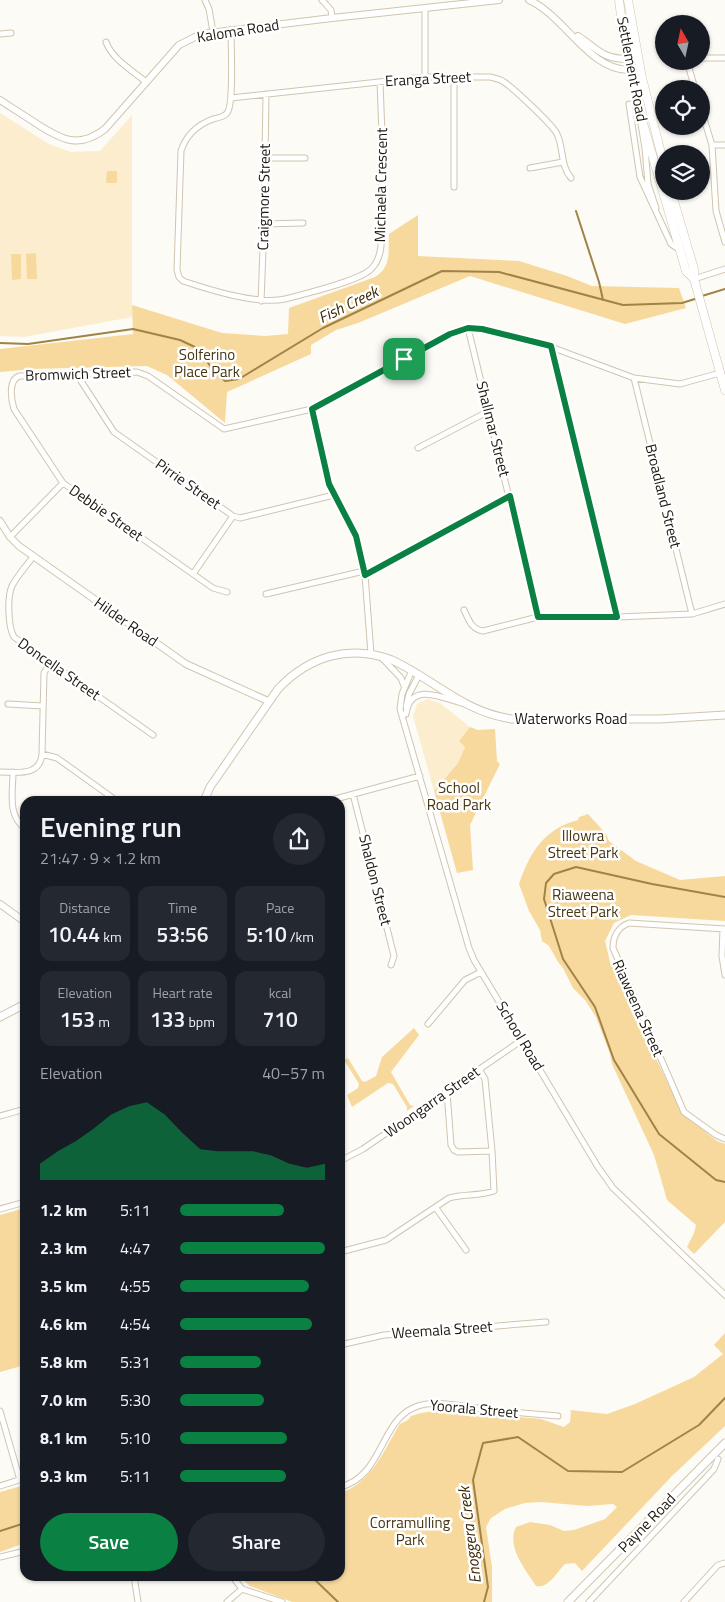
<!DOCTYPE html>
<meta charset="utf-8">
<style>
:root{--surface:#171b24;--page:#242831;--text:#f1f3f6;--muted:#9ea1a6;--accent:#0b8043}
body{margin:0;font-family:"Titillium Web",sans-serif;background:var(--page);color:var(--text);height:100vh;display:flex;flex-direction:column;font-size:19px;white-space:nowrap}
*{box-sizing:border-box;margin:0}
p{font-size:16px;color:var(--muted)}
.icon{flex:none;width:28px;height:28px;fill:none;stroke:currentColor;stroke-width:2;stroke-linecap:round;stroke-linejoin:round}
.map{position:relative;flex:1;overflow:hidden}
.side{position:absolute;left:20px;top:796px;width:325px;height:785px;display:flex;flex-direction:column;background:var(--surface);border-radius:15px;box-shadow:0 1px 4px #0004}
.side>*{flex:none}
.needle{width:32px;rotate:351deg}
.buttons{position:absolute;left:655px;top:15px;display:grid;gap:10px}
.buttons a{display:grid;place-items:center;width:55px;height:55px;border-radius:50%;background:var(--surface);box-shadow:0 1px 4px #0004;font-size:25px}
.pin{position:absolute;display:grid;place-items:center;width:42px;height:42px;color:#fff;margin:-21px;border-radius:10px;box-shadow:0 2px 8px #0006}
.round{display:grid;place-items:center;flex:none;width:52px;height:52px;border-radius:26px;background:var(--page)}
.summary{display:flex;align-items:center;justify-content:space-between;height:85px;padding:0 20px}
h1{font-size:28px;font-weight:600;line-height:38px}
.metrics{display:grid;grid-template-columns:repeat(3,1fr);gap:8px;height:85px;padding:5px 20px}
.metrics div{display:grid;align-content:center;border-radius:12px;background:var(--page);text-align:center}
.metrics b{font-size:21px;font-weight:600}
.metrics small{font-size:14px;font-weight:400}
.metrics p{font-size:14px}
.chart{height:140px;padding:10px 20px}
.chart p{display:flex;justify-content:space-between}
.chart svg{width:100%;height:90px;margin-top:5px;fill:var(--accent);opacity:.7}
.button{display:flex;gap:10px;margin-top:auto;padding:10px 20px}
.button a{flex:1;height:58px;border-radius:30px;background:var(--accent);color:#fff;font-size:20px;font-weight:600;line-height:58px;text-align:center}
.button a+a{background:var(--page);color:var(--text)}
ul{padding:0 20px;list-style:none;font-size:16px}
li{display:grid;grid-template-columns:80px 60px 1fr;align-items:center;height:38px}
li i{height:12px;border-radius:6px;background:var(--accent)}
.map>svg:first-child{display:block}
.built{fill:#fcedcf}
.green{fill:#f7d99e}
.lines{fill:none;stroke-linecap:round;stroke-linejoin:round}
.stream{stroke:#a08346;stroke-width:2}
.minor-casing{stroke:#d0c5af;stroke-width:7}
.tertiary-casing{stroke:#d0c5af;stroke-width:8}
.secondary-casing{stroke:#d0c5af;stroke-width:9}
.primary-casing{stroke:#d0c5af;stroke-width:9}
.minor{stroke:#fff;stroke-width:5}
.tertiary{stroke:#fff;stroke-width:6}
.secondary{stroke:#fff;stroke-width:7}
.primary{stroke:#fff;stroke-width:8}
.route-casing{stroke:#fff;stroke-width:10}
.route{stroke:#0b8043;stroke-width:6}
.labels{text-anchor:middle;stroke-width:5;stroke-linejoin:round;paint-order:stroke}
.street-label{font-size:15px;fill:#1c1810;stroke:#fff}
.park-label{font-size:15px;fill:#473712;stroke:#fff}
.water-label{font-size:16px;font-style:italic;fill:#392903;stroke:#fff}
</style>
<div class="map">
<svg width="725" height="1602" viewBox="0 0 725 1602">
<rect width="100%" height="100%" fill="#fdfbf6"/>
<!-- built -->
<path class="built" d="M0,113L49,144L71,152L100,151L132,115V317L24,337L0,336Z
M427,699L440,703L470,727L459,741L465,747L458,763L434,791L413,716L417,704Z"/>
<!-- green -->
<path class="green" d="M107,171H117V183H106Z
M418,215V256L519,261L567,276L592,286L679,288L686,308L625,324L470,276L358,323L336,330L311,345V354L227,392L225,423L167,375L147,366L33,369L0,372V349L133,334L132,305L222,333L265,336L288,334L289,308L375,277C392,266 388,252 389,234Z
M36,253L37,279H27L26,254Z
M11,254H21V279L12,280Z
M470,727L478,730L495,729L497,761L500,764L470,825L473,870L457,873L434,791L458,763L465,747L459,741Z
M588,814L606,834L609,841L636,861L680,880L725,876V921L631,915L614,923L605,941L610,962L682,1113L717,1141L725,1144V1222L694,1254L687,1247L694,1233L696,1225L667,1200L654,1155L612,1064L610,1054L596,1017L585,1000L573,988L563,968L558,962L549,946L542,941L540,930L529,911L519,884C530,852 544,829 578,820L579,817Z
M414,1028L419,1035L391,1072L410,1105L414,1106L407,1111V1107L393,1084L388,1083L352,1107L347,1095L358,1088L359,1084L344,1060L348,1058L362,1081L365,1082L376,1076L382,1057Z
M25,1208V1365L0,1372V1215Z
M725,1333V1426L672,1476L582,1571L575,1563L565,1564C557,1572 548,1589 536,1586C526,1570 506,1547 516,1527L530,1522L550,1525L564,1531L574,1530L605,1519L617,1507L613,1504L587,1506L541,1502L525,1503L505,1509L491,1518L486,1527L492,1567V1602H292L250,1586L239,1576H340V1493C371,1484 384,1450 400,1424L408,1420L411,1416L421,1413L441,1410L541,1419L564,1427L570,1422L571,1412L570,1410L607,1414L635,1404L694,1377L723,1354L714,1345Z
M25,1485V1543L0,1552V1492Z"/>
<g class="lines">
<!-- stream -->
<path class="stream" d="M576,211L599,282L603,300
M702,296L725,289
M0,343L28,344L133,329L180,340L197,348L214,371L225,381L239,379L323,328L442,271L499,272L623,305L682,303L698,298
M725,897L652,884L576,867L554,874L546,883L544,899L563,959L595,1007L614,1060L659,1134L716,1180L725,1182
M0,1531L25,1523
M311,1576L338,1602
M484,1602L488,1587L473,1480L483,1443L518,1437L568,1471L622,1472L699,1425L725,1398"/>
<!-- minor casing -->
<g class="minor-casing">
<path id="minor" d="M205,0L209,9L213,32
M322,0L331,10L332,18
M425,9V77
M231,31C231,44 234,106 227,113C224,117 218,118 213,119C197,125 186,135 181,151L177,270L179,277L183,281C210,290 257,305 285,299C304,294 356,282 370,270C377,264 380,255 381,246L382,134L380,82
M0,34L11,33
M106,42C112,59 133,71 146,82
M701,58H725
M687,61L695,89
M454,77V187
M231,98L425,77H490C495,78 500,79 504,82C513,88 553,125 557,134C564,148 560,165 571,178
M629,104L640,177L671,244L680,250
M701,109L712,145L716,211L725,242
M641,124L645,148L648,184L656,208
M712,145H725
M265,158H305
M530,168L563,162
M264,224L303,223
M694,279L725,269
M261,301L264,224L266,94
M468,328L538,617
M551,347L617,617
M81,373V381L114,432L233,516L240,518L334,495
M634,378L692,614
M312,409L329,483L356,537L365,575L371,654
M418,448L489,411
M10,537L63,483
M33,557C26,566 17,576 12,586C7,597 8,627 14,637L153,735
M193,574L233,516
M365,575L510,496
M227,592L213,588L63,483L14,409C11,399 8,379 20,376L137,372L148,376L224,429L312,409L450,334L462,329H482L551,347L634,378L680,384L720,373
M266,594L364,571
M464,610C469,620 471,629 483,631L538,617H617L692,614L725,604
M382,658L401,678L404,686
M412,670L402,694L400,709L469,948L474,960L598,1167L613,1188L725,1295
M8,704L43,706
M406,707L409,694L419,675
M406,714C410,682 441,697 461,703
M42,754L57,758L117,801
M0,772C17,772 40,777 42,754L44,673L50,663
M13,772C13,791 7,816 25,828
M353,794L394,956L391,965
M328,801L420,776
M723,929L722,956L725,975
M725,929L629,923C618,927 613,937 613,948L684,1112L716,1135L725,1139
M428,1024L465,980L481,972
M447,1092L451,1145L454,1150L458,1152L492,1151
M0,1116L25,1109
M340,1161L363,1149L522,1040
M436,1208L466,1250
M0,1209L25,1202
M340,1252L386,1240L449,1198C464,1194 480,1196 494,1191L492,1151L485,1079L479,1069
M340,1345L384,1335L546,1322
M0,1411L20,1480
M0,1486L25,1478
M340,1487C382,1477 380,1423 413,1408C435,1398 462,1407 485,1409C509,1412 534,1414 558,1416
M0,1557L25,1551
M134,1576L138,1602
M232,1576L242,1589L282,1602
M227,1602L242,1589
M589,1602L714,1469L718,1459
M684,1602L718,1565L725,1563"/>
</g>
<!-- tertiary casing -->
<g class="tertiary-casing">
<path id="tertiary" d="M529,0C565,16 589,71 630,70
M578,36C598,49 602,59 628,59
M0,100C12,108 25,116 37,124C62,140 79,149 105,129L179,45L201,34L332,18L499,0
M0,521L10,537L19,546L186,664L268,701
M0,904L25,922"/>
</g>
<!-- secondary casing -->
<g class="secondary-casing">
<path id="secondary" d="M204,801L210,787L278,689C309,656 350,644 392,660C435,680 463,712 512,719H659L725,715
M0,1017L25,1004
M568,1602L725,1443"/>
</g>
<!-- primary casing -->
<g class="primary-casing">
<path id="primary" d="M619,0L625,47L640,113L686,271L694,279
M628,0L642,78L664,165
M671,191L694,269V279L725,390"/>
</g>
<!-- minor -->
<use href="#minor" class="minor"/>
<!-- tertiary -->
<use href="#tertiary" class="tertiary"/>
<!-- secondary -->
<use href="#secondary" class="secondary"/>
<!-- primary -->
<use href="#primary" class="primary"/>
</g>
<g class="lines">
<!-- route casing -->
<g class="route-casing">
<path id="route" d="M468,328L482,329L551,346L617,617H538L510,496L365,575L356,536L329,484L312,409L450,334Z"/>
</g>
<!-- route -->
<use href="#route" class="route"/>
</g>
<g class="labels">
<!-- street labels -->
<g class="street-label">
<text transform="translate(238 31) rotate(-9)" y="5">Kaloma Road</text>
<text transform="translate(632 69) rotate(79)" y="5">Settlement Road</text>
<text transform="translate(428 79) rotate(-3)" y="5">Eranga Street</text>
<text transform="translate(381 185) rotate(-89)" y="5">Michaela Crescent</text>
<text transform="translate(264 197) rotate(-89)" y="5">Craigmore Street</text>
<text transform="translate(78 374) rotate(-2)" y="5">Bromwich Street</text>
<text transform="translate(493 429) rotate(76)" y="5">Shallmar Street</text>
<text transform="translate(188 484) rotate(35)" y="5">Pirrie Street</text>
<text transform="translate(663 496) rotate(76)" y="5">Broadland Street</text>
<text transform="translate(106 513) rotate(35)" y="5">Debbie Street</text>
<text transform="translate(126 622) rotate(35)" y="5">Hilder Road</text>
<text transform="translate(59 669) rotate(35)" y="5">Doncella Street</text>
<text x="571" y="724">Waterworks Road</text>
<text transform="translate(375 880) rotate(76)" y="5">Shaldon Street</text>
<text transform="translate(638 1008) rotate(66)" y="5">Riaweena Street</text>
<text transform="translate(520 1036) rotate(59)" y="5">School Road</text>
<text transform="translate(432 1102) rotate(-35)" y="5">Woongarra Street</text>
<text transform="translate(442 1330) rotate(-4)" y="5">Weemala Street</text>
<text transform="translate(474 1409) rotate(5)" y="5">Yoorala Street</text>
<text transform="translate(647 1523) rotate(-46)" y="5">Payne Road</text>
</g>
<!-- park labels -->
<g class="park-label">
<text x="207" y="360">Solferino<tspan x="207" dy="17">Place Park</tspan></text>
<text x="459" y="793">School<tspan x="459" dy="17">Road Park</tspan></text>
<text x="583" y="841">Illowra<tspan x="583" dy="17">Street Park</tspan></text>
<text x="583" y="900">Riaweena<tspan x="583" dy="17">Street Park</tspan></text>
<text x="410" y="1528">Corramulling<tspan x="410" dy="17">Park</tspan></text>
</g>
<!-- water labels -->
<g class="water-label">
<text transform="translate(348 304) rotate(-26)" y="6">Fish Creek</text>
<text transform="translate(469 1535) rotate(-97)" y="6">Enoggera Creek</text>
</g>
</g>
</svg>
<div class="buttons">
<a><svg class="needle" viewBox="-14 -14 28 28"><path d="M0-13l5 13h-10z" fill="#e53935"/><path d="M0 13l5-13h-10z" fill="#9ea1a6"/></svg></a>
<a><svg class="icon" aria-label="locate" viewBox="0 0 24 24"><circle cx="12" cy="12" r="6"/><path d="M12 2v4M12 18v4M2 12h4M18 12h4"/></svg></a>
<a><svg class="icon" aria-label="layers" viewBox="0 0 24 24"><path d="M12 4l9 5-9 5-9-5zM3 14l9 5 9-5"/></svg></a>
</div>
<div class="pin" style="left:404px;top:359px;background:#1e9e55"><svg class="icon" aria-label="arrive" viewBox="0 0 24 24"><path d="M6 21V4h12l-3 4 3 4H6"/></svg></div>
<section class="side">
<div class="summary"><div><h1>Evening run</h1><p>21:47 · 9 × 1.2 km</p></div><a class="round"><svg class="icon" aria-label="share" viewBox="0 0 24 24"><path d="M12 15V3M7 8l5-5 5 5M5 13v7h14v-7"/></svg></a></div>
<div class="metrics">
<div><p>Distance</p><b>10.44<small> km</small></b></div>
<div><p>Time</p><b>53:56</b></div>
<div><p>Pace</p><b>5:10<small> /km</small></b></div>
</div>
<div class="metrics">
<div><p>Elevation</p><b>153<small> m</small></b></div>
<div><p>Heart rate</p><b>133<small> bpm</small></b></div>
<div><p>kcal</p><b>710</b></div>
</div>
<div class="chart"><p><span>Elevation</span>40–57 m</p>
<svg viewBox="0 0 160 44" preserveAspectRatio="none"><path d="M0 44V36L10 30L20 25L30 19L40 12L50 8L60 6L70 12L80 21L90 29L100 30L110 30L120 30L130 32L140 36L150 38L160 36V44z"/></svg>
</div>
<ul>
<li><b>1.2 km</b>5:11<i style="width:72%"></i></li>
<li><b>2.3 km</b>4:47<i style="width:100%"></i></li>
<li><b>3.5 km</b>4:55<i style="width:89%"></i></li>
<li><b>4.6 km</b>4:54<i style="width:91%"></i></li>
<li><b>5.8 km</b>5:31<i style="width:56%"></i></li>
<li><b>7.0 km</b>5:30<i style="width:58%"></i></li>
<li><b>8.1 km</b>5:10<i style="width:74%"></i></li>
<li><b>9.3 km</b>5:11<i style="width:73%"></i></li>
</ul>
<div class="button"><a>Save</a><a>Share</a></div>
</section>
</div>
